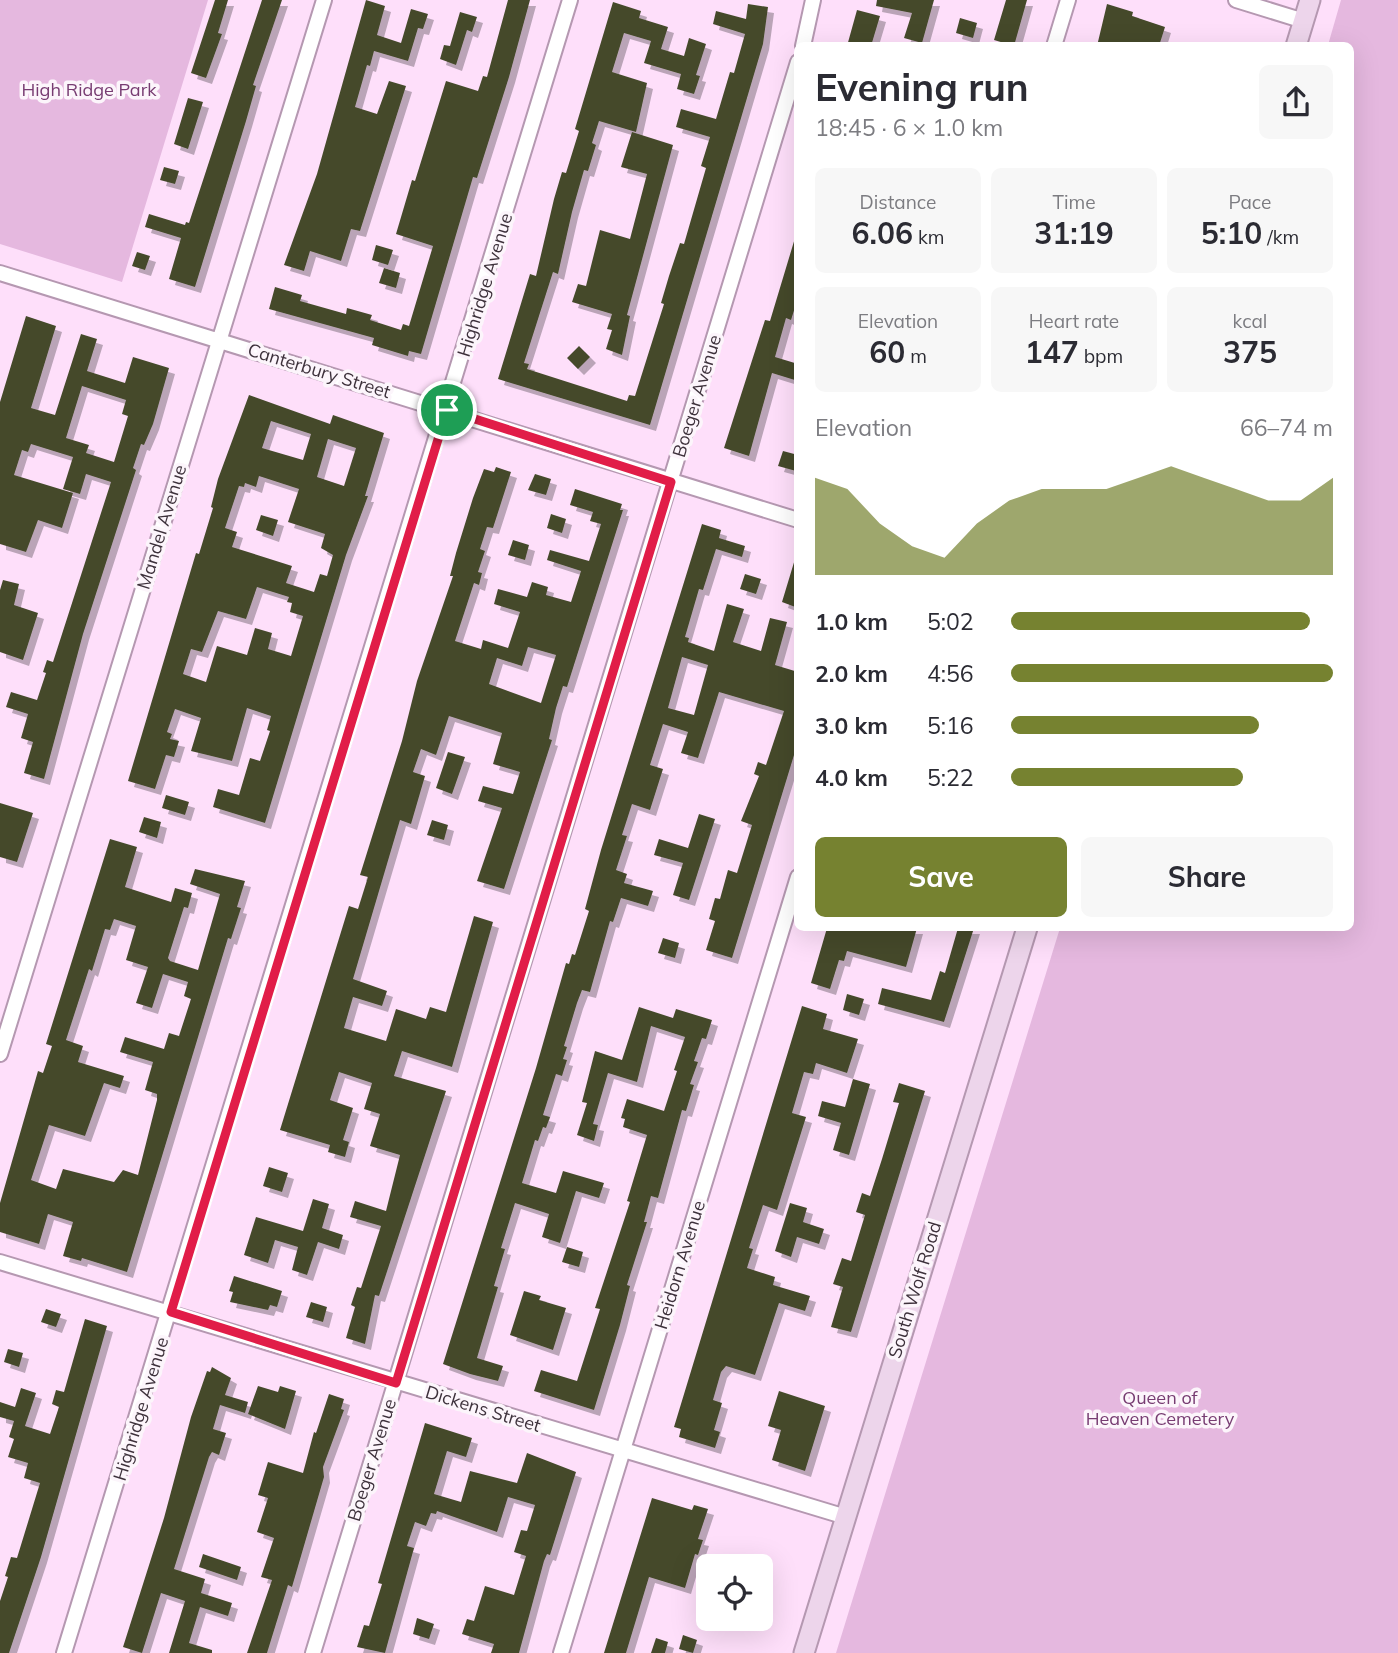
<!DOCTYPE html>
<meta charset="utf-8">
<style>
:root{--surface:#fff;--page:#f7f7f7;--text:#2b2b33;--muted:#7c7c81;--accent:#768230}
body{margin:0;font-family:Mulish,sans-serif;background:var(--page);color:var(--text);height:100vh;display:flex;flex-direction:column;font-size:26px;white-space:nowrap}
*{box-sizing:border-box;margin:0}
p{font-size:23px;color:var(--muted)}
.icon{flex:none;width:38px;height:38px;fill:none;stroke:currentColor;stroke-width:2;stroke-linecap:round;stroke-linejoin:round}
.map{position:relative;flex:1;overflow:hidden}
.drawer{position:absolute;left:794px;top:42px;width:560px;height:889px;display:flex;flex-direction:column;background:var(--surface);border-radius:10px;box-shadow:0 7px 28px #0002}
.drawer>*{flex:none}
.controls{position:absolute;left:696px;top:1554px;display:grid;gap:14px}
.controls a{display:grid;place-items:center;width:77px;height:77px;border-radius:10px;background:var(--surface);box-shadow:0 7px 28px #0002;font-size:35px}
.pin{position:absolute;display:grid;place-items:center;width:60px;height:60px;color:#fff;margin:-30px;border:4px solid #fff;border-radius:50%;box-shadow:0 2px 7px #0007}
.round{display:grid;place-items:center;flex:none;width:74px;height:74px;border-radius:10px;background:var(--page)}
.summary{display:flex;align-items:center;justify-content:space-between;height:119px;padding:0 21px}
h1{font-size:38px;font-weight:700;line-height:52px}
.metrics{display:grid;grid-template-columns:repeat(3,1fr);gap:10px;height:119px;padding:7px 21px}
.metrics div{display:grid;align-content:center;border-radius:10px;background:var(--page);text-align:center}
.metrics b{font-size:30px;font-weight:700}
.metrics small{font-size:19px;font-weight:400}
.metrics p{font-size:19px}
.chart{height:196px;padding:14px 21px}
.chart p{display:flex;justify-content:space-between}
.chart svg{width:100%;height:126px;margin-top:7px;fill:var(--accent);opacity:.7}
.primary-button{display:flex;gap:14px;margin-top:auto;padding:14px 21px}
.primary-button a{flex:1;height:80px;border-radius:10px;background:var(--accent);color:#fff;font-size:28px;font-weight:700;line-height:80px;text-align:center}
.primary-button a+a{background:var(--page);color:var(--text)}
ul{padding:0 21px;list-style:none;font-size:23px}
li{display:grid;grid-template-columns:112px 84px 1fr;align-items:center;height:52px}
li i{height:18px;border-radius:9px;background:var(--accent)}
.map>svg:first-child{display:block}
.green{fill:#e5b8df}
.building{fill:#454a2c;fill-rule:evenodd;filter:url(#shadow)}
.lines{fill:none;stroke-linecap:round;stroke-linejoin:round}
.minor-casing{stroke:#b598b1;stroke-width:18}
.secondary-casing{stroke:#b598b1;stroke-width:23}
.minor{stroke:#fff;stroke-width:14}
.secondary{stroke:#edd5eb;stroke-width:19}
.route-casing{stroke:#fff;stroke-width:14}
.route{stroke:#e11d48;stroke-width:9}
.labels{text-anchor:middle;stroke-width:7;stroke-linejoin:round;paint-order:stroke}
.park-label{font-size:18px;fill:#773c72;stroke:#fcf5fb}
.street-label{font-size:18px;fill:#3d313b;stroke:#fcf5fb}
</style>
<div class="map">
<svg width="1398" height="1653" viewBox="0 0 1398 1653">
<defs>
<filter id="shadow"><feDropShadow dx="6" dy="6" stdDeviation="0" flood-color="#0004"/></filter>
</defs>
<rect width="100%" height="100%" fill="#fedffa"/>
<!-- green -->
<path class="green" d="M0,0H208L122,282L0,244Z
M1341,0H1398V1653H836L1060,928H1351V46L1328,45Z"/>
<!-- building -->
<path class="building" d="M215,0H228L218,33L222,34L206,78L191,73Z
M262,0H282L253,85L256,86L246,121L195,287L169,279L181,238L145,227L149,214L185,225L186,222L189,223Z
M366,0L385,6L377,35L401,43L411,9L428,14L423,29L418,28L408,61L374,51L370,66L367,65L355,107L377,114L389,81L406,86L360,231L351,229L341,261L310,251L304,271L284,265L317,174Z
M508,0H530L509,77L477,178L473,177L421,354L409,351L408,356L372,345L374,338L269,309L275,287L302,295L300,301L346,314L347,308L372,315L370,320L401,330L403,324L409,326L433,246L396,234L412,180L415,181L446,81L478,91L483,76L487,77Z
M877,0H934L922,43L904,38L912,13L876,6Z
M1006,0H1027L1014,46L994,40Z
M613,2L641,11L639,18L668,27L661,49L684,56L689,38L706,44L696,75L700,76L694,94L677,89L681,74L644,63L651,41L624,33L612,72L647,83L636,132L599,121L592,143L596,145L588,171L584,170L572,212L558,274L553,272L524,363L529,364L527,369L627,401L629,395L635,396L664,304L661,303L669,276L680,243L684,244L706,168L701,166L710,137L676,127L681,109L716,119L730,72L734,73L745,34L713,24L716,11L746,19L748,4L768,7L763,44L650,425L498,379L530,274L536,276L554,199L562,172L566,173L579,131L575,129Z
M1107,4L1133,12L1132,16L1165,27L1159,46H1097Z
M857,10L880,16L871,46H847Z
M460,12L477,17L472,32L467,30L456,65L440,59L444,45L450,46Z
M960,18L977,23L973,38L956,33Z
M188,98L203,102L188,149L174,144Z
M632,132L673,145L627,315L630,316L622,355L606,349L612,330L607,329L612,314L572,302L578,284L586,286L600,230L630,239L647,174L621,167Z
M164,167L179,171L175,184L160,180Z
M795,238H798V298L791,320L786,318L775,357L798,364V381L772,373L749,456L724,448L765,320L770,321Z
M376,245L393,250L388,265L372,260Z
M137,252L150,256L145,270L132,266Z
M384,268L400,273L396,288L379,283Z
M26,316L56,326L31,408L55,415L81,334L97,339L87,371L125,383L133,357L169,368L153,424L144,445L141,444L133,468L136,470L83,634L44,779L24,773L33,742L21,738L28,714L6,707L11,692L37,700L46,673L43,672L47,660L53,662L111,482L86,474L80,494L63,489L73,457L31,444L28,452L22,450L14,475L73,493L62,528L38,520L26,552L0,544V402ZM82,386L126,400L122,414L128,416L114,462L86,453L89,445L66,438Z
M579,346L590,357L578,369L567,358Z
M249,395L330,424L333,415L384,433L365,496H368L346,555L265,823L213,807L218,789L239,795L250,758L260,761L270,731L267,730L271,716L247,708L232,761L191,751L201,718L175,709L167,732L172,734L170,739L179,741L174,757L166,755L155,789L128,781L196,553L199,554L213,508L211,507L218,479ZM271,421L311,434L303,460L262,448ZM328,439L356,448L344,486L317,477ZM259,476L299,489L288,522L325,534L321,548L333,555L327,576L320,574L314,592L286,583L292,566L232,547L237,532L225,528L239,486L244,487L245,483L256,487ZM257,587L289,597L287,602L292,603L290,612L303,616L291,656L268,649L272,633L255,628L247,655L217,646L206,682L183,674L191,649L202,652L218,611L246,619Z
M783,451L798,455L796,471L778,466Z
M496,467L511,472L493,528L487,527L480,549L485,551L478,572L482,573L479,585L474,583L455,641L481,649L483,640L508,648L520,612L494,604L498,589L527,597L532,582L548,587L546,595L571,602L581,571L547,560L550,550L589,561L601,524L590,521L593,512L570,505L575,489L622,504L620,510H623L567,687L563,686L556,708L549,739L552,740L504,889L477,881L502,808L478,801L483,786L513,794L520,772L493,764L502,733L449,716L436,755L421,749L413,772L425,776L411,824L400,820L353,979L387,991L382,1006L353,997L344,1028L386,1041L396,1009L426,1019L430,1007L446,1012L474,916L493,922L452,1067L402,1051L394,1076L446,1091L379,1296L375,1295L365,1344L346,1338L355,1307L351,1305L357,1287L361,1288L381,1226L350,1217L355,1201L386,1211L400,1155L370,1146L380,1114L364,1109L372,1083L339,1072L330,1100L353,1108L343,1140L349,1142L345,1157L328,1152L330,1145L280,1130L349,906L358,909L368,877L360,875L402,741L417,681L453,576H450L456,553L473,498L484,469L494,472ZM528,647L556,655L541,703L489,684L497,658L522,666Z
M535,474L551,479L546,495L528,490Z
M551,514L566,519L562,533L547,528Z
M261,515L278,520L273,536L256,530Z
M702,524L721,530L719,538L745,546L742,557L716,549L703,590L699,589L685,637L689,638L688,642L714,651L727,604L744,609L733,642L761,651L770,618L787,622L775,665L798,672V742L732,958L706,950L715,921L709,919L715,898L720,899L728,870L737,873L752,825L741,821L759,776L754,774L758,762L766,765L784,711L719,692L698,758L681,753L688,732L663,724L650,765L663,769L650,810L632,804L622,835L627,836L616,870L627,874L624,883L653,891L648,906L621,898L613,922L610,921L590,992L582,990L577,1003L564,1046L567,1047L563,1059L567,1060L562,1076L556,1074L543,1115L550,1117L546,1128L543,1127L538,1141L535,1140L522,1183L556,1193L563,1171L604,1183L599,1198L576,1191L560,1243L542,1237L549,1214L515,1203L501,1248L505,1249L494,1286L498,1287L477,1358L503,1366L498,1381L470,1374L443,1364L536,1068L566,963L569,964L572,954L575,955L589,911L585,909L601,850ZM682,657L708,665L694,715L668,708Z
M513,540L529,545L525,560L508,555Z
M795,559H798V608L782,602Z
M745,574L761,579L756,594L740,589Z
M3,580L19,584L14,605L38,613L23,660L0,652V590Z
M448,752L465,757L452,794L436,788Z
M166,795L189,802L185,815L162,808Z
M0,803L33,813L17,862L0,857Z
M699,814L715,819L689,900L673,895L683,863L654,855L659,839L688,848Z
M144,817L161,822L157,838L139,832Z
M432,820L448,825L444,840L427,835Z
M110,839L137,847L125,887L171,902L175,888L192,893L188,908L184,907L168,958L170,961L198,970L220,894L190,884L195,869L245,881L237,907L241,908L231,939L228,938L127,1272L82,1258L81,1261L63,1256L73,1222L48,1214L39,1244L0,1232V1203L38,1071L43,1073L52,1046L46,1044ZM114,919L136,926L126,960L148,967L136,1003L152,1008L163,974L188,982L184,996L191,999L179,1036L169,1033L164,1049L125,1037L120,1052L153,1062L145,1090L157,1094V1100L138,1175L123,1170L114,1182L63,1169L56,1189L31,1180L49,1125L85,1136L104,1083L120,1088L124,1076L78,1062L83,1046L66,1040L89,969L92,971L105,929L110,930Z
M827,928H917L906,967L847,951L844,961L839,960L830,989L811,983Z
M958,928H974L944,1022L878,1004L882,988L931,1000L940,971L945,973Z
M663,938L679,943L675,958L658,953Z
M847,994L864,999L859,1015L843,1010Z
M802,1006L827,1014L823,1029L858,1039L847,1073L816,1063L813,1074L804,1072L792,1113L806,1117L777,1210L763,1205L749,1248L753,1249L747,1268L775,1277L773,1285L810,1296L805,1311L779,1303L755,1375L726,1366L721,1372L713,1400L722,1403L714,1430L720,1432L715,1448L679,1437L681,1429L674,1427Z
M639,1007L673,1018L676,1009L712,1020L706,1039L702,1038L694,1061L698,1062L690,1084L694,1085L686,1111L682,1110L658,1198L651,1196L644,1222H647L627,1285L630,1286L620,1325L594,1410L534,1391L541,1370L577,1381L600,1309L595,1308L630,1202L627,1201L647,1135L623,1127L625,1119L621,1118L627,1099L664,1111L677,1071L674,1070L685,1037L651,1026L637,1082L608,1073L593,1124L598,1125L594,1141L577,1135L587,1103L582,1102L595,1051L622,1060Z
M853,1079L870,1084L849,1155L833,1150L841,1123L818,1116L822,1101L845,1107Z
M899,1083L925,1091L851,1332L831,1327L843,1287L833,1284L842,1258L851,1261L865,1215L856,1212L862,1193L870,1196L882,1159L899,1103L893,1102Z
M269,1167L288,1173L282,1192L263,1186Z
M313,1199L329,1204L322,1228L343,1235L339,1249L318,1242L307,1275L292,1270L298,1247L275,1240L268,1263L244,1255L256,1217L303,1231Z
M790,1203L807,1208L803,1222L824,1229L819,1244L797,1237L791,1257L775,1251Z
M567,1247L583,1252L579,1267L562,1262Z
M234,1276L282,1291L277,1307L270,1305L268,1310L230,1302L233,1292L229,1291Z
M524,1291L541,1296L539,1300L566,1308L553,1350L510,1335Z
M311,1302L327,1307L323,1322L306,1317Z
M46,1309L61,1314L56,1327L41,1322Z
M85,1319L107,1326L41,1557L9,1653H0V1601L8,1577L5,1576L11,1557L17,1558L40,1483L24,1478L28,1463L8,1457L14,1439L9,1437L14,1421L0,1417V1402L15,1407L21,1388L36,1393L25,1426L50,1434L59,1407L52,1404L56,1390L64,1392Z
M8,1349L23,1353L19,1367L4,1362Z
M212,1367L231,1378L225,1395L248,1402L245,1413L220,1405L213,1429L226,1433L219,1455L212,1452L209,1457L174,1569L205,1579L201,1593L232,1603L228,1616L200,1607L189,1643L212,1650V1653H169L185,1601L161,1593L142,1653L123,1647L164,1518L191,1417L207,1371L210,1372Z
M258,1386L278,1392L280,1386L296,1391L285,1429L248,1414Z
M779,1391L825,1406L805,1471L772,1460L781,1430L768,1426Z
M329,1394L344,1399L341,1409L344,1410L323,1467L324,1477L292,1587L288,1585L267,1653H247L272,1580L261,1577L274,1538L257,1532L268,1498L258,1495L264,1475L268,1462L303,1473L314,1432L316,1433Z
M425,1423L472,1438L466,1457L447,1451L434,1494L461,1502L470,1471L517,1483L527,1453L576,1472L550,1555L547,1554L544,1561L519,1653H491L494,1644L462,1634L467,1619L474,1621L485,1586L514,1595L526,1556L514,1552L521,1530L527,1531L535,1505L508,1497L497,1532L437,1511L436,1514L431,1513L426,1526L415,1522L407,1546L414,1548L385,1653L357,1647L364,1625L369,1626L382,1584L378,1583Z
M652,1498L692,1510L694,1505L708,1509L698,1539L703,1540L698,1555L695,1554L685,1588L649,1577L626,1653H604Z
M203,1554L241,1567L237,1580L199,1567Z
M417,1618L434,1624L429,1639L413,1634Z
M683,1635L697,1640L693,1653L679,1649Z
M656,1638L668,1642L665,1653H651Z"/>
<g class="lines">
<!-- minor casing -->
<g class="minor-casing">
<path id="minor" d="M1236,0L1304,21
M803,46L813,0
M1054,46L1068,0
M0,273L798,520
M0,1054L324,0
M0,1262L846,1517
M64,1653L570,0
M313,1653L798,62
M561,1653L798,877"/>
</g>
<!-- secondary casing -->
<g class="secondary-casing">
<path id="secondary" d="M1296,46L1310,0
M804,1653L1027,928"/>
</g>
<!-- minor -->
<use href="#minor" class="minor"/>
<!-- secondary -->
<use href="#secondary" class="secondary"/>
</g>
<g class="lines">
<!-- route casing -->
<g class="route-casing">
<path id="route" d="M447,410L671,482L396,1383L171,1312Z"/>
</g>
<!-- route -->
<use href="#route" class="route"/>
</g>
<g class="labels">
<!-- park labels -->
<g class="park-label">
<text x="89" y="96">High Ridge Park</text>
<text x="1160" y="1404">Queen of<tspan x="1160" dy="21">Heaven Cemetery</tspan></text>
</g>
<!-- street labels -->
<g class="street-label">
<text transform="translate(485 285) rotate(-73)" y="6">Highridge Avenue</text>
<text transform="translate(319 371) rotate(17)" y="6">Canterbury Street</text>
<text transform="translate(697 396) rotate(-73)" y="6">Boeger Avenue</text>
<text transform="translate(162 527) rotate(-73)" y="6">Mandel Avenue</text>
<text transform="translate(680 1265) rotate(-73)" y="6">Heidorn Avenue</text>
<text transform="translate(915 1290) rotate(-73)" y="6">South Wolf Road</text>
<text transform="translate(141 1409) rotate(-73)" y="6">Highridge Avenue</text>
<text transform="translate(483 1409) rotate(17)" y="6">Dickens Street</text>
<text transform="translate(372 1460) rotate(-73)" y="6">Boeger Avenue</text>
</g>
</g>
</svg>
<div class="controls">
<a><svg class="icon" aria-label="locate" viewBox="0 0 24 24"><circle cx="12" cy="12" r="6"/><path d="M12 2v4M12 18v4M2 12h4M18 12h4"/></svg></a>
</div>
<div class="pin" style="left:447px;top:410px;background:#1e9e55"><svg class="icon" aria-label="arrive" viewBox="0 0 24 24"><path d="M6 21V4h12l-3 4 3 4H6"/></svg></div>
<section class="drawer">
<div class="summary"><div><h1>Evening run</h1><p>18:45 · 6 × 1.0 km</p></div><a class="round"><svg class="icon" aria-label="share" viewBox="0 0 24 24"><path d="M12 15V3M7 8l5-5 5 5M5 13v7h14v-7"/></svg></a></div>
<div class="metrics">
<div><p>Distance</p><b>6.06<small> km</small></b></div>
<div><p>Time</p><b>31:19</b></div>
<div><p>Pace</p><b>5:10<small> /km</small></b></div>
</div>
<div class="metrics">
<div><p>Elevation</p><b>60<small> m</small></b></div>
<div><p>Heart rate</p><b>147<small> bpm</small></b></div>
<div><p>kcal</p><b>375</b></div>
</div>
<div class="chart"><p><span>Elevation</span>66–74 m</p>
<svg viewBox="0 0 160 44" preserveAspectRatio="none"><path d="M0 44V10L10 14L20 26L30 34L40 38L50 26L60 18L70 14L80 14L90 14L100 10L110 6L120 10L130 14L140 18L150 18L160 10V44z"/></svg>
</div>
<ul>
<li><b>1.0 km</b>5:02<i style="width:93%"></i></li>
<li><b>2.0 km</b>4:56<i style="width:100%"></i></li>
<li><b>3.0 km</b>5:16<i style="width:77%"></i></li>
<li><b>4.0 km</b>5:22<i style="width:72%"></i></li>
</ul>
<div class="primary-button"><a>Save</a><a>Share</a></div>
</section>
</div>
